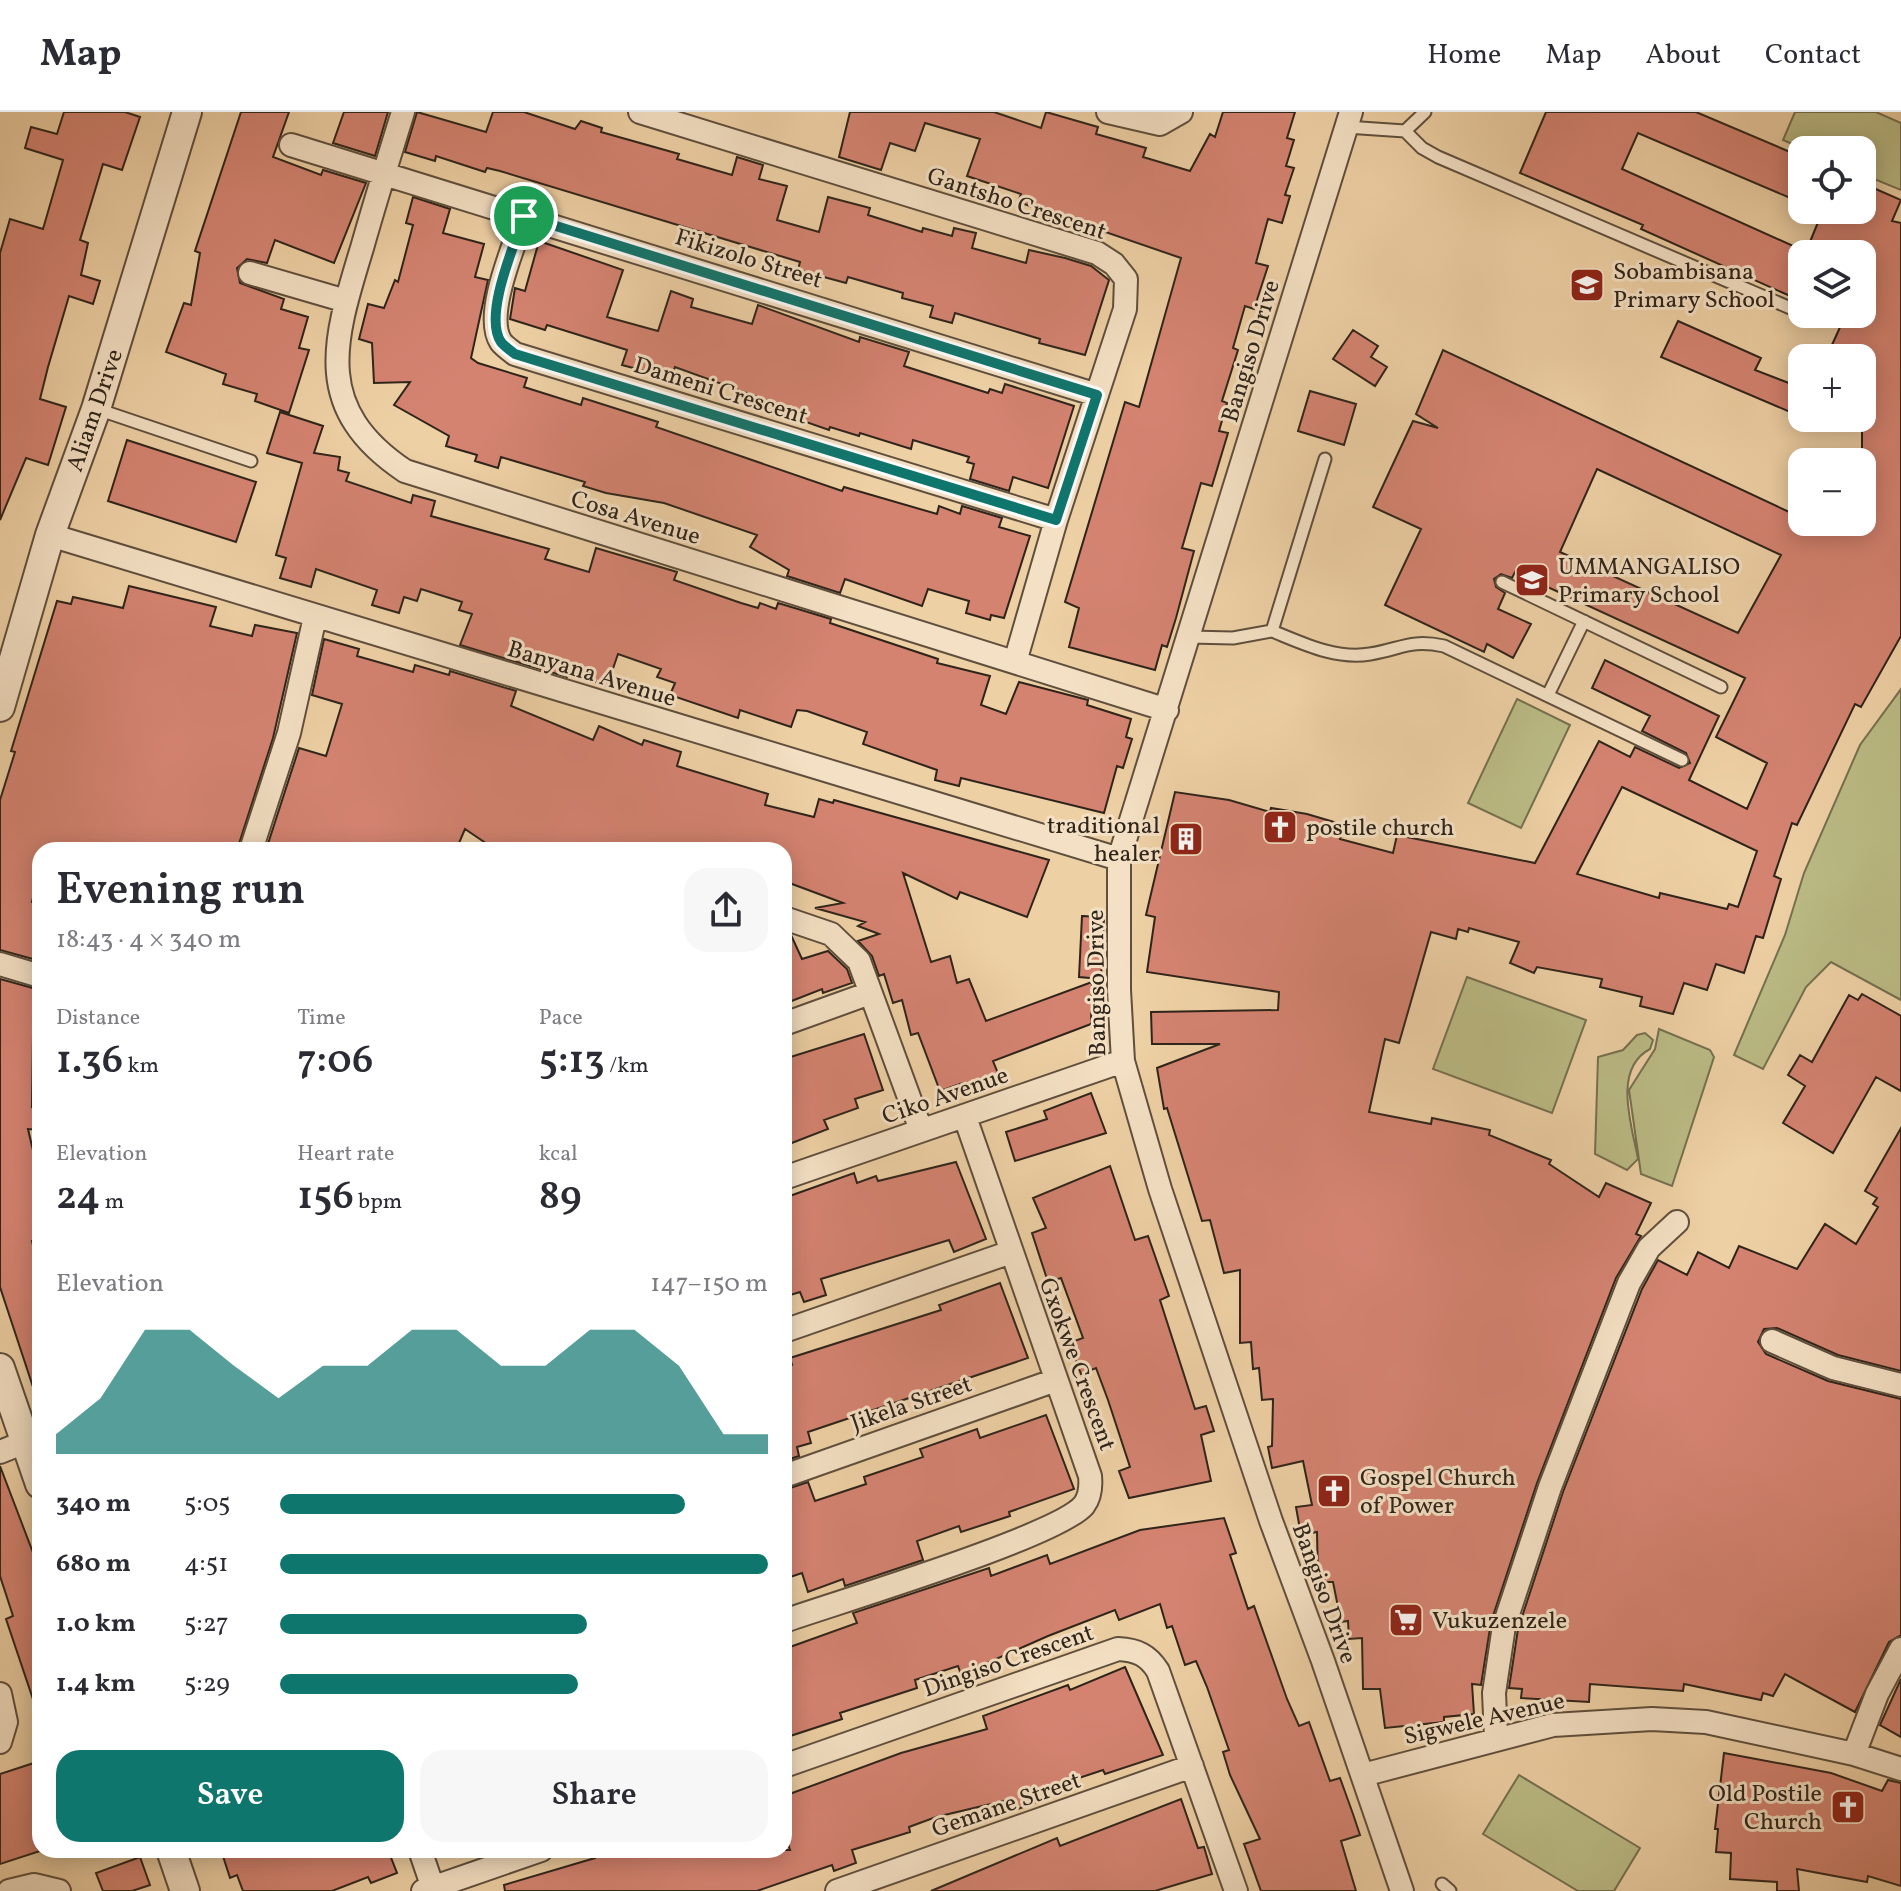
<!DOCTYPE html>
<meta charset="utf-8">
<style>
:root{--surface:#fff;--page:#f7f7f7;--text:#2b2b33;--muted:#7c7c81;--line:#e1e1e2;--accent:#0f766e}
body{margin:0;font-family:Vollkorn,serif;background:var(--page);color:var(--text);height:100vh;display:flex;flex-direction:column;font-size:30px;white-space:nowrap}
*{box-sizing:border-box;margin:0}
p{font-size:26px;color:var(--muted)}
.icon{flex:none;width:44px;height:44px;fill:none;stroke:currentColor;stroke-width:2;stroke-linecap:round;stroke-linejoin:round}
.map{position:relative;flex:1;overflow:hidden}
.side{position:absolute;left:32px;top:730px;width:760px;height:1016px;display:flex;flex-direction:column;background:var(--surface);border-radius:24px;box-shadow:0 4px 20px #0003}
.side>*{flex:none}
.buttons{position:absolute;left:1788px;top:24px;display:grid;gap:16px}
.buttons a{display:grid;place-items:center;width:88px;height:88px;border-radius:16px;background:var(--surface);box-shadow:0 4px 20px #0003;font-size:40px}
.pin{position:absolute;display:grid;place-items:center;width:68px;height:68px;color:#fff;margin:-34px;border:4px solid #fff;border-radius:50%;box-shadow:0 2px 8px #0007}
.round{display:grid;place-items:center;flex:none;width:84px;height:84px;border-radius:24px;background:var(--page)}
.summary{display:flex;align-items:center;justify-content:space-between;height:136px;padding:0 24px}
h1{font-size:44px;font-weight:600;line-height:60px}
.stats{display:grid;grid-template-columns:repeat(3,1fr);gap:12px;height:136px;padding:8px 24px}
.stats div{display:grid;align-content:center}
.stats b{font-size:40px;font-weight:600}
.stats small{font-size:22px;font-weight:400}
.stats p{font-size:22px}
.chart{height:224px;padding:16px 24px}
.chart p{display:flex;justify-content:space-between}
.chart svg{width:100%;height:144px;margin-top:8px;fill:var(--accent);opacity:.7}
.button{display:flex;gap:16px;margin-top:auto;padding:16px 24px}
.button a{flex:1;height:92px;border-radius:24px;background:var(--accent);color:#fff;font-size:32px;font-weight:600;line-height:92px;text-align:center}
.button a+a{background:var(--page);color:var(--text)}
ul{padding:0 24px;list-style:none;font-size:26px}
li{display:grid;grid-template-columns:128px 96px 1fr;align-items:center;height:60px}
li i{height:20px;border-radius:10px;background:var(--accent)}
header{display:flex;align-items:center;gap:48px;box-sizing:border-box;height:112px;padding:0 40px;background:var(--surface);border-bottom:2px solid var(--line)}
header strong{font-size:38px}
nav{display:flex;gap:44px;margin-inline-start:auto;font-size:28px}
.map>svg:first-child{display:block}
.green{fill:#bbbb85;stroke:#757050;stroke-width:2}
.building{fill:#d48371;stroke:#2f241a;stroke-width:2;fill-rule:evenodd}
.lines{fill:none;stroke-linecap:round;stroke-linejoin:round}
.service-casing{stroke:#5f4f3d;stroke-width:15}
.minor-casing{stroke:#5f4f3d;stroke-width:26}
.tertiary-casing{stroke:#5f4f3d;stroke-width:32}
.service{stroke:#f4e0c4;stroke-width:11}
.minor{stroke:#f4e0c4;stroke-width:22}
.tertiary{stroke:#f4e0c4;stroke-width:28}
.route-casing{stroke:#fff;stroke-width:16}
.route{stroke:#0f766e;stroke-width:10}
.labels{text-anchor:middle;stroke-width:6;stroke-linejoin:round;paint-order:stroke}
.street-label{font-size:24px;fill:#2f241a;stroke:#f4e0c4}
.poi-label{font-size:24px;fill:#2f241a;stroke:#f4e0c4;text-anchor:start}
</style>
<header>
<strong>Map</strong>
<nav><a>Home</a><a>Map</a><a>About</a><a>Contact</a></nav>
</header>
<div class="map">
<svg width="1901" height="1779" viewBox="0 0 1901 1779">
<rect width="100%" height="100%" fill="#eed0a5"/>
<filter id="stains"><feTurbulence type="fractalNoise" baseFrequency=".0025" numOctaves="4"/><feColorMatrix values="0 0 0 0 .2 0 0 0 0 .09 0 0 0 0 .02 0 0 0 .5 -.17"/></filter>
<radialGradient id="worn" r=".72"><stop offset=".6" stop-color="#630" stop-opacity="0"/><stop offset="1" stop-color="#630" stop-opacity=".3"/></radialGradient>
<!-- green -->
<path class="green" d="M1795,0H1876L1901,11V78L1862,62V38H1806L1783,28Z
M1901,577V888L1831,850L1806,875L1763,957L1734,943L1785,823L1804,761L1860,633Z
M1517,587L1570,613L1521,716L1468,691Z
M1467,865L1586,908L1552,1001L1433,957Z
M1659,917L1710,938L1714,945L1672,1074L1641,1062L1629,978L1655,937Z
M1645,921L1653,928L1650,937C1612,957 1632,1014 1638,1047L1627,1058L1595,1042L1598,945L1623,938L1637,923Z
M1519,1663L1640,1736L1614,1779H1578L1483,1722Z"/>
<!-- building -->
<path class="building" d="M64,0H125L140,5L122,58L103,52L80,128L88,131L81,163L100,169L93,192L69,184L48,255L40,287L66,295L48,353L26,346L0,408V141L10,107L43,117L63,48L25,36L31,15L57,22Z
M241,0H289L273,45L321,63L323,58L366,71L334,151L275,128L267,151L247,147L237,156L240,171L284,187L281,197L308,205L299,236L309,238L289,301L255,289L257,282L223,272L226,262L166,240L184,191L191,193L200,141L195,139Z
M344,0H388L375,44L333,31Z
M417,0L486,20L493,0H524L575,17L581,9L602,16L601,20L679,42L677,47L732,63L737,45L763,53L759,67L787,74L777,108L819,120L828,85L870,96L868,103L922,120L923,116L952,124L954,116L976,121L972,136L1026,151L1029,138L1065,146L1091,154L1109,168L1085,243L1039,231L1040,227L955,201L952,211L930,205L933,194L902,186L903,181L848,165L846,171L798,158L800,150L500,59L487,56L485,60L436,44L435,49L405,40Z
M850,0H994L1041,16L1046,0L1098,15L1096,22L1146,36L1143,45L1190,59L1210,22L1215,25L1223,0H1295L1287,26L1294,28L1286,54L1294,56L1285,83L1290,84L1282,111L1268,107L1256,151L1268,154L1254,197L1245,194L1233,236L1238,238L1222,289L1227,291L1219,319L1228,321L1212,374L1201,371L1182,436L1194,439L1176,506L1167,535L1162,533L1155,558L1069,535L1079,496L1065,490L1125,290L1139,295L1181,146L1018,90L1021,82L967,64L980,27L925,11L915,39L890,31L881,58L839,45Z
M1546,0H1696L1802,45V91L1638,21L1622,57L1802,138V184L1792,179L1790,184L1641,117L1643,113L1520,61Z
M1862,71L1901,88L1892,109L1901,111V524L1861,595L1855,592L1797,713L1792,711L1774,764L1781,767L1763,826L1756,824L1744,861L1716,852L1707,878L1684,871L1673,902L1640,894L1642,885L1600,875L1602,867L1537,855L1534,861L1510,851L1519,830L1469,816L1468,820L1458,817L1456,827L1431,820L1399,931L1385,927L1369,1000L1431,1012L1432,1006L1490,1018L1489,1023L1551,1048L1549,1052L1599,1085L1606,1071L1651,1091L1636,1122L1641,1124L1616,1166L1537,1371L1491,1510L1481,1573L1472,1572L1474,1602L1444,1605V1610L1385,1616L1380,1577H1363L1362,1526L1349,1527L1348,1509L1341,1510L1333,1470H1318L1317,1420L1301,1423L1296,1395L1312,1393L1303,1349L1272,1356L1268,1335L1272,1334L1273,1287L1262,1288L1259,1256L1253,1257L1251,1230L1240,1231V1158L1224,1161L1210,1108L1202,1109L1167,996L1164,997L1157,956L1220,932H1152L1151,900L1278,898L1279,880L1147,860L1155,805L1146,803L1175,680L1229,688L1270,700L1271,696L1307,702L1344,713L1340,727L1393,741L1397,723L1535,751L1599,629L1630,645L1635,635L1679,656L1690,651L1686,641L1642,619L1650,604L1592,576L1605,548L1719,604L1689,668L1747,697L1767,651L1716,625L1745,566L1515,460L1512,466L1501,462L1494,467L1496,475L1505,481L1498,497L1531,512L1513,546L1487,532L1484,540L1385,493L1421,417L1373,395L1413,309L1438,316L1416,302L1443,238L1802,406V410L1836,422L1841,410H1862V246H1826L1846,202H1862V142H1805L1823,98H1862ZM1597,357L1781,443L1738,521L1560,440ZM1622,675L1757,739L1738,795L1729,792L1727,797L1660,781L1659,786L1577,762Z
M413,85L450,97L443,121L484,132L475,165L488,168L471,246L478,251L527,266L524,275L581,293L583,286L658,310L656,315L842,379L844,375L937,402L939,394L960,402L962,394L1002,406L999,415L1030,424L1004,506L991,503L990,508L966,501L969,489L928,477L922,494L845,467L840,481L787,464L789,458L750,435L757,423L664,391L606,381L583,374L585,370L501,345L498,356L475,349L477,343L446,334L449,324L394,293L410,270L374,271L372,231L359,227L368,192L384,196L395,168L398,170L413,113L406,111Z
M539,129L623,158L607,205L658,219L671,179L693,187L691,195L752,212L758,193L859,230L860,225L909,240L904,254L988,281L990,277L1002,281L1005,272L1074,294L1048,376L1013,365L1009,379L970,367L974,352L967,350L969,345L913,328L911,337L860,321L859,324L830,315L829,318L766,296L769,289L675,255L671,266L622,253L627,238L547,213L545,218L510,207L515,176L525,179Z
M1678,209L1761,246L1755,258L1802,276V305L1661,245Z
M1353,218L1378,234L1371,245L1387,255L1375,274L1333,247Z
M1310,279L1356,292L1344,333L1298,319Z
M280,300L323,314L314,341L340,345L338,358L349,361L346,369L411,391L413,383L435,389L431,404L549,437L545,447L589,460L596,436L677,460L674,468L741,491L758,496L760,491L776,497L778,491L831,507L830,511L938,547L937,551L990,564L981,593L1006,602L1019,570L1088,588L1087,593L1131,607L1126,625L1132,627L1123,656L1117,654L1104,701L961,666L959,674L935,668L937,658L863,632L867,620L807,599L797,598L791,615L740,598L738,606L670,583L675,571L657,565L661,557L618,542L607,574L568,560L567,565L460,533L472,502L459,498L462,490L421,477L417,489L404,485L399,501L372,493L377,478L316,457L311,475L280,466L286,446L276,443L302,351L267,341Z
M127,328L256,370L236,430L108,389Z
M129,474L216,495L210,514L252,524L255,513L297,521L273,626L237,738H40V758L32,790L40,791V849L0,838V688L15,640L11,639L57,489L71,492L73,485L123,496Z
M324,527L359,537L357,544L413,560L415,553L449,563L450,559L516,579L511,594L593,628L599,614L642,633L644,628L681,640L677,654L768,682L765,693L814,705L819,687L833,691L834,688L1049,748L1027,805L960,780L957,787L903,761L931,850L950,844L957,871L969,867L986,909L1092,870L1091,912L993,949L999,964L965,976L963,971L940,979L918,921L911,923L902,888L893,891L884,862L879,864L872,844L858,829L879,822L858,814L865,810L815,796L843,791L784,769V738H496L465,717L456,738H266L299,636L326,644L342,592L312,583Z
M1082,804L1104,805L1101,867L1079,865Z
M784,821L791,823L802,847L828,839L847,857L852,871L823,881L822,877L784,892Z
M0,867L40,878V924L33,923L32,995L40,996V1018L28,1017L40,1068V1127L32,1129L40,1163V1274L33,1275L0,1175Z
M1862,882L1901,904V979L1876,965L1833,1041L1783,1011L1805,974L1788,963L1800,943L1812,950L1849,883L1858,888Z
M864,922L883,978L855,987L858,996L824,1008L828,1017L784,1034V947Z
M1091,981L1106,1021L1015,1049L1006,1020L1047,1007L1044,999Z
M1901,1016V1259L1838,1243L1777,1216L1764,1217L1758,1230L1766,1242L1828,1269L1901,1287V1523L1889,1530L1855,1600L1785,1562L1773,1584L1763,1581L1761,1588L1684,1572L1683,1579L1590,1572L1589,1590L1521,1586L1522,1577L1509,1576L1518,1517L1563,1380L1642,1177L1658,1148L1687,1163L1698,1140L1729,1156L1739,1134L1797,1157L1825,1112L1856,1132L1878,1095L1873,1092L1877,1086L1865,1079Z
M956,1050L986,1127L954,1140L949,1128L821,1167L826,1183L804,1190L800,1180L784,1185V1086L854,1061L857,1071L876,1064L878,1069Z
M1110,1054L1135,1128L1148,1124L1169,1184L1160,1188L1195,1297L1206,1294L1214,1319L1201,1323L1211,1369L1129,1386L1119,1359L1130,1355L1108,1288L1096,1256L1081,1262L1069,1231L1083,1226L1061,1166L1048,1170L1032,1121L1046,1116L1033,1086Z
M1000,1171L1028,1246L808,1320L811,1331L797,1335L799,1344L784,1349V1256L792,1253L790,1246L941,1198L939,1193Z
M1046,1303L1074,1377L1009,1400L1010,1404L961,1420L959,1414L917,1429L923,1448L845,1474L843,1467L808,1480L802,1461L784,1467V1378L808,1370L815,1389L866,1372L864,1365L923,1345L920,1337L977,1317L980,1326Z
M0,1354L40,1459V1595L36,1596L6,1507L13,1504L0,1464Z
M1224,1406L1236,1441L1230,1443L1248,1497L1254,1494L1287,1587L1299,1614L1309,1610L1330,1669L1340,1666L1353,1702L1360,1723L1341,1729L1356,1779H1261L1244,1732L1260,1727L1230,1663L1223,1640L1229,1638L1207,1575L1196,1549L1185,1553L1172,1514L1167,1516L1160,1492L1119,1508L1115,1498L1048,1524L989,1550L992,1560L963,1568L958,1554L915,1568L917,1576L840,1601L842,1607L784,1626V1542L791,1540L790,1535L857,1511L853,1501L989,1456L991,1464L1047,1443L1050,1452L1140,1418Z
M1125,1555L1163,1643L1105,1662L1103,1658L1037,1680L1040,1689L1012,1699L1008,1688L936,1705L909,1715L910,1720L852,1738L856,1751L834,1759L832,1753L757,1779H505L504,1773L595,1746L593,1738H790L784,1720V1684L901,1641L987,1617L983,1604L1068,1573L1070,1578Z
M1901,1567V1625L1880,1613Z
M1724,1641L1831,1661L1882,1679L1888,1668L1901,1671V1774L1868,1764L1867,1770L1797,1757L1799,1779H1777V1770L1730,1767L1731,1741L1716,1740L1718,1717H1715Z
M40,1649V1739L0,1752V1662Z
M1181,1687L1198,1736L1204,1735L1212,1762L1155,1779H931L1057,1726L1060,1734Z
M221,1738H388L397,1761L371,1771L368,1765L332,1779H243L237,1763L230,1766Z
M140,1745L150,1773L132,1779H103L96,1761Z"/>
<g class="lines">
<!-- service casing -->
<g class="service-casing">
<path id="service" d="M1346,15L1405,19L1425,0
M1405,19L1422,36L1438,45L1802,201
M1804,202L1818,208
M97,297L251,349
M1502,470L1721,575
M1272,519C1302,531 1336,548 1370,542C1402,537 1409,527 1444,534L1682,648
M1189,525L1233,526L1272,519L1325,347
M1548,583L1584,509
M1442,1772L1450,1779"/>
</g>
<!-- minor casing -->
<g class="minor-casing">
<path id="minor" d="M403,0C389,45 375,90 362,136C334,228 311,296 405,359L1167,598
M640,0L1097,141L1114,152L1126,167L1125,197L1056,408L1015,550
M1108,0L1160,12L1181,0
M1351,0L1119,747V878L1123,949L1160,1077L1271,1409L1323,1549L1402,1779
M291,33L1097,283
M524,104C515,132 483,203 501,230C504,234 511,239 515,242L1056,408
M250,161L346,189
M50,423L1119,747
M251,738L289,621L315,505
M784,806L831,822L859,849L921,1018
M0,852L40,864
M784,912L870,881
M784,1066L1123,949
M784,1219L1011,1140
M1772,1229L1833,1256L1901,1273
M0,1340L25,1330
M784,1364L1056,1268
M784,1509C835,1491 1059,1424 1084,1393C1090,1385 1091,1374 1090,1364L965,1005
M0,1582L6,1610L0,1630
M1496,1625L1494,1581L1504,1514L1550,1375L1629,1171L1649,1136L1677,1110
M1854,1642L1877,1582L1901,1537
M784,1654L1118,1537C1137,1538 1148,1543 1158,1559L1236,1779
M1363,1663L1553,1613L1652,1607L1706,1610L1854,1642L1901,1657
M420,1738L434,1779
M9,1779L34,1773L59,1779
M423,1779L541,1738
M837,1779L1192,1654"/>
</g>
<!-- tertiary casing -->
<g class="tertiary-casing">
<path id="tertiary" d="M0,595L50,423L96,297L187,0
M0,1256L40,1372
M171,1738L185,1779"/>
</g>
<!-- service -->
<use href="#service" class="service"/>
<!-- minor -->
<use href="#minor" class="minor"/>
<!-- tertiary -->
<use href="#tertiary" class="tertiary"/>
</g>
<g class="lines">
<!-- route casing -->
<g class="route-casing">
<path id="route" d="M524,104L1097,283L1056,408L515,242C511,239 504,234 501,230C483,203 515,132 524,104Z"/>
</g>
<!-- route -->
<use href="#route" class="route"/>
</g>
<!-- icons -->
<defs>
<g id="school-square" transform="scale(1.8)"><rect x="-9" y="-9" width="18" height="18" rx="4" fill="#8f2418" stroke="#f4e0c4"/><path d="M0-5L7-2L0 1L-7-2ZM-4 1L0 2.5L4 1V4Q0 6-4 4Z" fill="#fff"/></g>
<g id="church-square" transform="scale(1.8)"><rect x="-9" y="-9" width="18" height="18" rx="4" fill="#8f2418" stroke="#f4e0c4"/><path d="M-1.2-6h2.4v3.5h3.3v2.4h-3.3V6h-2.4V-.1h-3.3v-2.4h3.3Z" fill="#fff"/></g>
<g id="building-square" transform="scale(1.8)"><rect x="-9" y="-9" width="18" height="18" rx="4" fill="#8f2418" stroke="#f4e0c4"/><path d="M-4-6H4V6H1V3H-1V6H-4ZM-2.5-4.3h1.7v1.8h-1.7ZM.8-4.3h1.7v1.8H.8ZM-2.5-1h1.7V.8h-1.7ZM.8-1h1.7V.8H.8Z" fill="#fff"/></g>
<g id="supermarket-square" transform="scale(1.8)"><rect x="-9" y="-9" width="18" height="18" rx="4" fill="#8f2418" stroke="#f4e0c4"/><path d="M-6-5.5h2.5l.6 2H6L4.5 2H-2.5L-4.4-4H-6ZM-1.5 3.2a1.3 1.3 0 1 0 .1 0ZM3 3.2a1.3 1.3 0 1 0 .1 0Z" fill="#fff"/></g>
</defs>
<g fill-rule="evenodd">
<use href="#school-square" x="1587" y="173"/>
<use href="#school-square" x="1532" y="468"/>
<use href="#church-square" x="1280" y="715"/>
<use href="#building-square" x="1186" y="727"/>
<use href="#church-square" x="1334" y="1379"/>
<use href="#supermarket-square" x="1406" y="1508"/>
<use href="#church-square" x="1848" y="1695"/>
</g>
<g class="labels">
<!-- street labels -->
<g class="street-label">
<text transform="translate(1017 91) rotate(18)" y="8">Gantsho Crescent</text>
<text transform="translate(749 146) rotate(17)" y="8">Fikizolo Street</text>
<text transform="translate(1250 239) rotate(-73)" y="8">Bangiso Drive</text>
<text transform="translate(721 278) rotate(17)" y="8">Dameni Crescent</text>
<text transform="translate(94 298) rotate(-71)" y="8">Aliam Drive</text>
<text transform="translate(636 405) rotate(17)" y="8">Cosa Avenue</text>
<text transform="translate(592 561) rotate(17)" y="8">Banyana Avenue</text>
<text transform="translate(1096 871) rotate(-91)" y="8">Bangiso Drive</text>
<text transform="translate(945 983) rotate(-19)" y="8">Ciko Avenue</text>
<text transform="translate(1078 1252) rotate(70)" y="8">Gxokwe Crescent</text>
<text transform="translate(911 1291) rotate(-19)" y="8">Jikela Street</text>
<text transform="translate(1325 1481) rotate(70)" y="8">Bangiso Drive</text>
<text transform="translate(1008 1548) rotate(-19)" y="8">Dingiso Crescent</text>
<text transform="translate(1484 1606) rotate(-13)" y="8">Sigwele Avenue</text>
<text transform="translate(1006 1692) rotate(-19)" y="8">Gemane Street</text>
</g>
<!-- poi labels -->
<g class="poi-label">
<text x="1613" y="167">Sobambisana<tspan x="1613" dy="28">Primary School</tspan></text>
<text x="1558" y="462">UMMANGALISO<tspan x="1558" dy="28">Primary School</tspan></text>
<text x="1160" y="721" text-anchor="end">traditional<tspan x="1160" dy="28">healer</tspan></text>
<text x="1306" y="723">postile church</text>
<text x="1360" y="1373">Gospel Church<tspan x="1360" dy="28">of Power</tspan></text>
<text x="1432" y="1516">Vukuzenzele</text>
<text x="1822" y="1689" text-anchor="end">Old Postile<tspan x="1822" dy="28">Church</tspan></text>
</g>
</g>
<rect width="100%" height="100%" filter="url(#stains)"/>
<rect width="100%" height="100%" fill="url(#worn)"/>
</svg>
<div class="buttons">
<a><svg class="icon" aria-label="locate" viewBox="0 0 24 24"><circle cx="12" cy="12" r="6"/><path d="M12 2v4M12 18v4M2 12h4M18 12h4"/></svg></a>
<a><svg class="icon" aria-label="layers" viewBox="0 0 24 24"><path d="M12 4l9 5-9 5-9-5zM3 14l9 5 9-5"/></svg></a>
<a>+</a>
<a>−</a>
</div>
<div class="pin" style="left:524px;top:104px;background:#1e9e55"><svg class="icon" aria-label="arrive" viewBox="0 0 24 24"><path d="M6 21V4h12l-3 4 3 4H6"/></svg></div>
<section class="side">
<div class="summary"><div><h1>Evening run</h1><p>18:43 · 4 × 340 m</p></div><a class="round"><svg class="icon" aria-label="share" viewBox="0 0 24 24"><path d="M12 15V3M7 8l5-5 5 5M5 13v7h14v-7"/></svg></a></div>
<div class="stats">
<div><p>Distance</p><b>1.36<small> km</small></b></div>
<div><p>Time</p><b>7:06</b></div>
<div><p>Pace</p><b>5:13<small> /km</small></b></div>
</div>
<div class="stats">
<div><p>Elevation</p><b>24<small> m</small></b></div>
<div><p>Heart rate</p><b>156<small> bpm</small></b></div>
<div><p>kcal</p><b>89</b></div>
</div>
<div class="chart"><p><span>Elevation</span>147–150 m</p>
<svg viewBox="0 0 160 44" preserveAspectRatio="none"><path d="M0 44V38L10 27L20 6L30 6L40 17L50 27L60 17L70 17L80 6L90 6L100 17L110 17L120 6L130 6L140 17L150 38L160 38V44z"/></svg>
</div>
<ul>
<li><b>340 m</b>5:05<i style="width:83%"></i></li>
<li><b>680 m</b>4:51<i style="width:100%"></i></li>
<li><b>1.0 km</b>5:27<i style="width:63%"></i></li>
<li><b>1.4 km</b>5:29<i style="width:61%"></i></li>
</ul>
<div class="button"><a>Save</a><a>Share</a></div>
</section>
</div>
